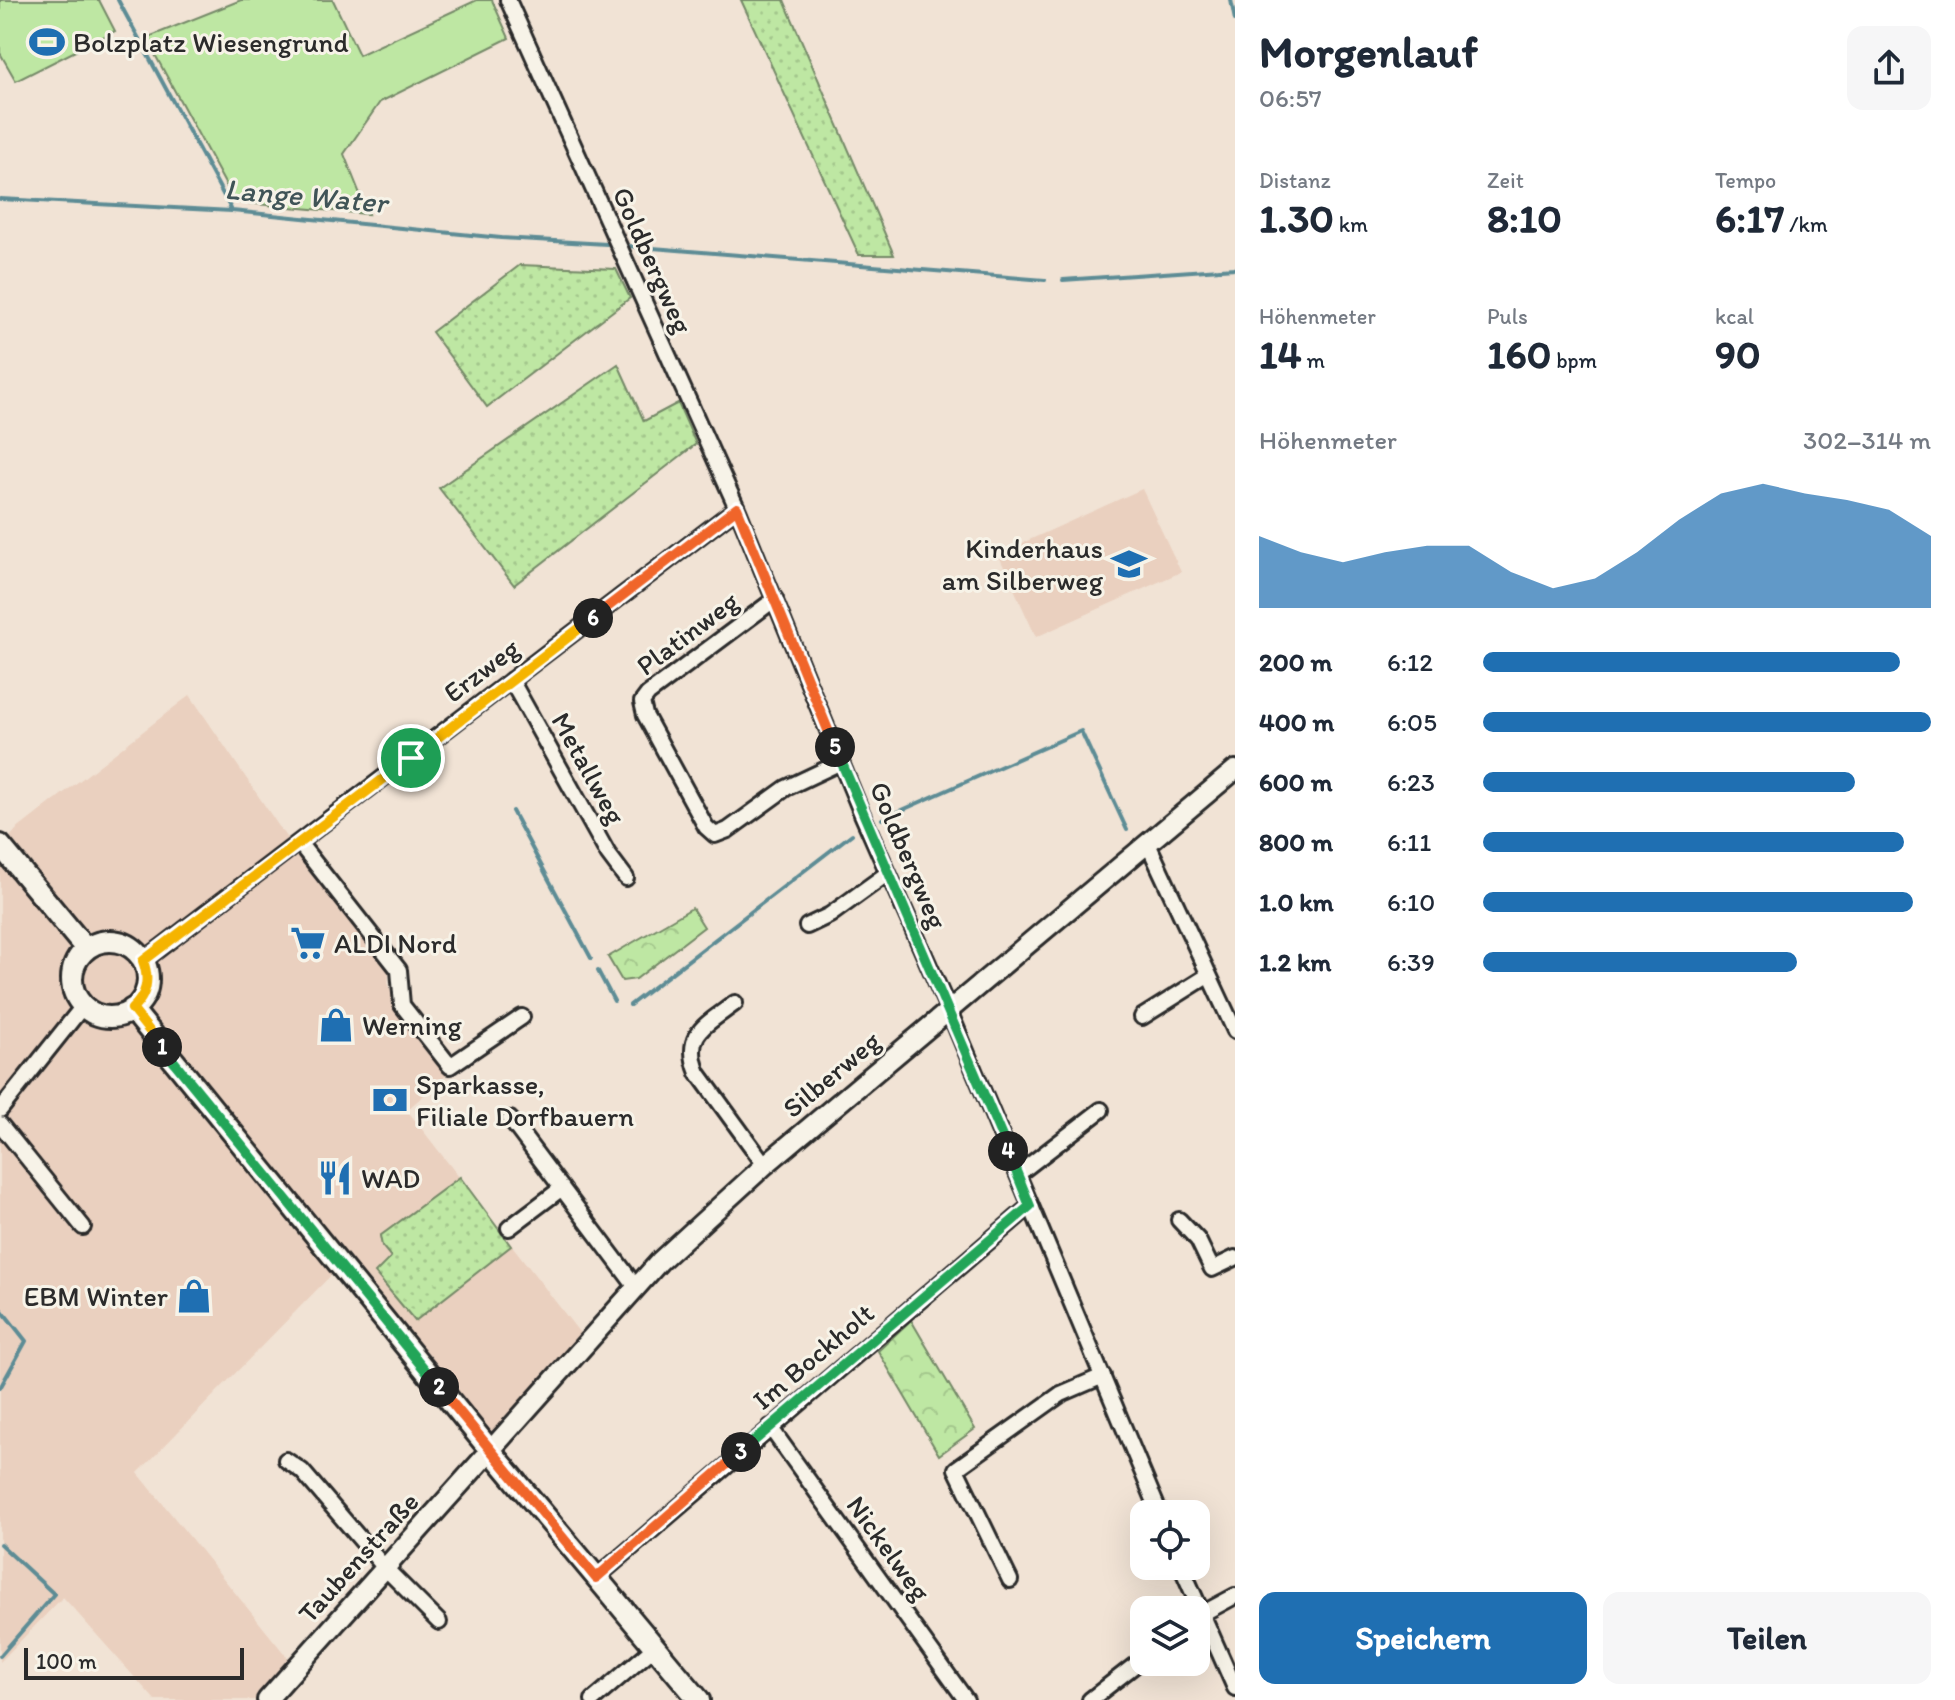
<!DOCTYPE html>
<html lang="de">
<meta charset="utf-8">
<style>
:root{--surface:#fff;--page:#f6f6f7;--text:#1f2937;--muted:#747a83;--accent:#1f6fb2}
body{margin:0;font-family:Itim,sans-serif;background:var(--page);color:var(--text);height:100vh;display:flex;flex-direction:column;font-size:30px;white-space:nowrap}
*{box-sizing:border-box;margin:0}
p{font-size:26px;color:var(--muted)}
.icon{flex:none;width:44px;height:44px;fill:none;stroke:currentColor;stroke-width:2;stroke-linecap:round;stroke-linejoin:round}
.map{position:relative;flex:1;overflow:hidden}
.sheet{display:flex;flex-direction:column;background:var(--surface);width:720px}
.sheet>*{flex:none}
.tools{position:absolute;left:1130px;top:1500px;display:grid;gap:16px}
.tools a{display:grid;place-items:center;width:80px;height:80px;border-radius:16px;background:var(--surface);box-shadow:0 8px 32px #0002;font-size:40px}
.scale{position:absolute;left:24px;bottom:20px;width:220px;box-sizing:border-box;padding-left:8px;border:4px solid #2b2b2b;border-top:0;font-size:22px;line-height:28px;white-space:nowrap;color:#2b2b2b;-webkit-text-stroke:6px #f7f3e8;paint-order:stroke}
.pin{position:absolute;display:grid;place-items:center;width:68px;height:68px;color:#fff;margin:-34px;border:4px solid #fff;border-radius:50%;box-shadow:0 2px 8px #0007}
.km{position:absolute;width:40px;height:40px;margin:-20px;border-radius:50%;background:#222;color:#fff;font-size:22px;line-height:40px;text-align:center}
.round{display:grid;place-items:center;flex:none;width:84px;height:84px;border-radius:16px;background:var(--page)}
.summary{display:flex;align-items:center;justify-content:space-between;height:136px;padding:0 24px}
h1{font-size:44px;font-weight:700;line-height:60px}
.stats{display:grid;grid-template-columns:repeat(3,1fr);gap:12px;height:136px;padding:8px 24px}
.stats div{display:grid;align-content:center}
.stats b{font-size:40px;font-weight:700}
.stats small{font-size:22px;font-weight:400}
.stats p{font-size:22px}
.chart{height:224px;padding:16px 24px}
.chart p{display:flex;justify-content:space-between}
.chart svg{width:100%;height:144px;margin-top:8px;fill:var(--accent);opacity:.7}
.button{display:flex;gap:16px;margin-top:auto;padding:16px 24px}
.button a{flex:1;height:92px;border-radius:16px;background:var(--accent);color:#fff;font-size:32px;font-weight:700;line-height:92px;text-align:center}
.button a+a{background:var(--page);color:var(--text)}
ul{padding:0 24px;list-style:none;font-size:26px}
li{display:grid;grid-template-columns:128px 96px 1fr;align-items:center;height:60px}
li i{height:20px;border-radius:10px;background:var(--accent)}
main{display:flex;flex:1;min-height:0}
.map>svg:first-child{display:block}
.built{fill:#ead0bf}
.grass{fill:url(#grass-dots);stroke:#748967;stroke-width:2}
.forest{fill:url(#forest-crowns);stroke:#748967;stroke-width:2}
.garden{fill:#bee7a3;stroke:#748967;stroke-width:2}
.lines{fill:none;stroke-linecap:round;stroke-linejoin:round}
.stream{stroke:#5d8c95;stroke-width:4}
.minor-casing{stroke:#2b2b2b;stroke-width:20}
.tertiary-casing{stroke:#2b2b2b;stroke-width:24}
.secondary-casing{stroke:#2b2b2b;stroke-width:26}
.minor{stroke:#f7f3e8;stroke-width:14}
.tertiary{stroke:#f7f3e8;stroke-width:18}
.secondary{stroke:#f7f3e8;stroke-width:20}
.split-1-casing{stroke:#fff;stroke-width:16}
.split-2-casing{stroke:#fff;stroke-width:16}
.split-3-casing{stroke:#fff;stroke-width:16}
.split-4-casing{stroke:#fff;stroke-width:16}
.split-5-casing{stroke:#fff;stroke-width:16}
.split-6-casing{stroke:#fff;stroke-width:16}
.split-7-casing{stroke:#fff;stroke-width:16}
.split-1{stroke:#f5b400;stroke-width:10}
.split-2{stroke:#22a559;stroke-width:10}
.split-3{stroke:#f0652b;stroke-width:10}
.split-4{stroke:#22a559;stroke-width:10}
.split-5{stroke:#22a559;stroke-width:10}
.split-6{stroke:#f0652b;stroke-width:10}
.split-7{stroke:#f5b400;stroke-width:10}
.labels{text-anchor:middle;stroke-width:6;stroke-linejoin:round;paint-order:stroke}
.poi-label{font-size:28px;fill:#2b2b2b;stroke:#f7f3e8;text-anchor:start}
.street-label{font-size:28px;fill:#2b2b2b;stroke:#f7f3e8}
.water-label{font-size:30px;font-style:italic;fill:#405457;stroke:#f7f3e8}
</style>
<main>
<div class="map">
<svg width="1235" height="1700" viewBox="0 0 1235 1700">
<defs>
<pattern id="grass-dots" width="8" height="8" patternUnits="userSpaceOnUse" patternTransform="scale(2)"><rect width="8" height="8" fill="#bee7a3"/><path d="M2 2h.1M6 6h.1" fill="none" stroke="#a3c68c" stroke-width="1.8" stroke-linecap="round"/></pattern>
<pattern id="forest-crowns" width="20" height="18" patternUnits="userSpaceOnUse" patternTransform="scale(2)"><rect width="20" height="18" fill="#bee7a3"/><path d="M2 6a3 3 0 1 1 6 0M12 15a3 3 0 1 1 6 0" fill="none" stroke="#a3c68c"/></pattern>
</defs>
<rect width="100%" height="100%" fill="#f1e3d5"/>
<filter id="ink" filterUnits="userSpaceOnUse"><feTurbulence type="fractalNoise" baseFrequency=".0125" numOctaves="2"/><feDisplacementMap in="SourceGraphic" scale="16" xChannelSelector="R" yChannelSelector="G"/><feConvolveMatrix kernelMatrix="1 2 1 2 8 2 1 2 1" color-interpolation-filters="sRGB"/></filter>
<g filter="url(#ink)">
<!-- built -->
<path class="built" d="M1142,489L1181,572L1036,637L998,554Z
M190,695L311,874L389,968L388,986L448,1074L407,1110L586,1341L490,1450L341,1265L138,1473L296,1668L267,1700H155L63,1597L0,1662V849L16,830Z"/>
<!-- grass -->
<path class="grass" d="M741,0H784L894,255H859Z
M520,265L616,269L630,298L487,407L432,332Z
M618,364L644,421L678,403L696,444L514,585L439,488Z
M460,1177L511,1246L415,1321L375,1273L391,1257L382,1246L380,1236Z"/>
<!-- forest -->
<path class="forest" d="M692,908L704,927L636,979L622,981L608,957Z
M911,1320L975,1429L939,1455L878,1351Z"/>
<!-- garden -->
<path class="garden" d="M0,0H99L115,31L16,81L0,53Z
M241,0H333L359,55L477,0H492L509,38L380,102L344,154L368,214L235,202L146,38Z"/>
<g class="lines">
<!-- stream -->
<path class="stream" d="M118,0L231,209
M1231,0L1235,20
M0,199L232,211L501,238L607,244
M628,246L1045,280
M1063,280L1235,268
M512,811L591,958
M882,819L1081,731L1127,830
M598,971L614,1001
M630,1005L852,834
M0,1308L26,1341L0,1388
M0,1544L54,1594L0,1656"/>
<!-- minor casing -->
<g class="minor-casing">
<path id="minor" d="M508,0L737,508L862,814L950,1013L1160,1514
M775,599L648,694L642,702L645,715L706,827L715,835L728,830L786,788L841,762
M511,680L608,854L626,878
M300,844L399,970L402,1005L450,1066L522,1017
M1149,846L1235,1031
M807,926L830,915L888,873
M143,961L737,508
M735,1003C706,1025 682,1034 698,1073L765,1165
M1142,1017L1209,975
M0,1110L83,1006
M510,1119L636,1287
M0,1124L83,1227
M1018,1174L1101,1110
M1179,1220L1198,1240L1212,1269L1235,1258
M509,1228L562,1188
M770,1427L966,1700
M286,1460L302,1471L385,1568L439,1622
M1181,1566L1235,1688
M596,1578L1030,1206
M1010,1580L956,1469L1061,1394L1103,1376
M1196,1617L1235,1596
M593,1700L655,1647
M1090,1700L1144,1658"/>
</g>
<!-- tertiary casing -->
<g class="tertiary-casing">
<path id="tertiary" d="M267,1700L660,1261L765,1165L1235,770"/>
</g>
<!-- secondary casing -->
<g class="secondary-casing">
<path id="secondary" d="M0,845L86,949
M72 979a38 38 0 1 1 76 0a38 38 0 1 1-76 0Z
M132,1009L490,1450L699,1700"/>
</g>
<!-- minor -->
<use href="#minor" class="minor"/>
<!-- tertiary -->
<use href="#tertiary" class="tertiary"/>
<!-- secondary -->
<use href="#secondary" class="secondary"/>
</g>
</g>
<g class="lines" filter="url(#ink)">
<!-- split-1 casing -->
<g class="split-1-casing">
<path id="split-1" d="M162,1047L132,1009C147,995 150,980 143,961L411,758"/>
</g>
<!-- split-2 casing -->
<g class="split-2-casing">
<path id="split-2" d="M162,1047L439,1387"/>
</g>
<!-- split-3 casing -->
<g class="split-3-casing">
<path id="split-3" d="M439,1387L596,1578L741,1452"/>
</g>
<!-- split-4 casing -->
<g class="split-4-casing">
<path id="split-4" d="M741,1452L1030,1206L1008,1151"/>
</g>
<!-- split-5 casing -->
<g class="split-5-casing">
<path id="split-5" d="M835,747L1008,1151"/>
</g>
<!-- split-6 casing -->
<g class="split-6-casing">
<path id="split-6" d="M593,618L737,508L835,747"/>
</g>
<!-- split-7 casing -->
<g class="split-7-casing">
<path id="split-7" d="M411,758L593,618"/>
</g>
<!-- split-1 -->
<use href="#split-1" class="split-1"/>
<!-- split-2 -->
<use href="#split-2" class="split-2"/>
<!-- split-3 -->
<use href="#split-3" class="split-3"/>
<!-- split-4 -->
<use href="#split-4" class="split-4"/>
<!-- split-5 -->
<use href="#split-5" class="split-5"/>
<!-- split-6 -->
<use href="#split-6" class="split-6"/>
<!-- split-7 -->
<use href="#split-7" class="split-7"/>
</g>
<!-- icons -->
<defs>
<g id="stadium-bare" transform="scale(2.76)"><path d="M0-5a6.5 5 0 1 0 0 10a6.5 5 0 1 0 0-10ZM-3.5-1.8h7v3.6h-7Z" fill="#1f6fb2" stroke="#f7f3e8" stroke-width="2.5" paint-order="stroke"/></g>
<g id="school-bare" transform="scale(2.76)"><path d="M0-5L7-2L0 1L-7-2ZM-4 1L0 2.5L4 1V4Q0 6-4 4Z" fill="#1f6fb2" stroke="#f7f3e8" stroke-width="2.5" paint-order="stroke"/></g>
<g id="supermarket-bare" transform="scale(2.76)"><path d="M-6-5.5h2.5l.6 2H6L4.5 2H-2.5L-4.4-4H-6ZM-1.5 3.2a1.3 1.3 0 1 0 .1 0ZM3 3.2a1.3 1.3 0 1 0 .1 0Z" fill="#1f6fb2" stroke="#f7f3e8" stroke-width="2.5" paint-order="stroke"/></g>
<g id="shop-bare" transform="scale(2.76)"><path d="M-5-2.5h2.3a2.7 3.5 0 0 1 5.4 0H5L5.5 6h-11ZM-1.5-2.5h3a1.5 2.3 0 0 0-3 0Z" fill="#1f6fb2" stroke="#f7f3e8" stroke-width="2.5" paint-order="stroke"/></g>
<g id="bank-bare" transform="scale(2.76)"><path d="M-6-4H6V4H-6ZM0-2.3a2.3 2.3 0 1 0 0 4.6a2.3 2.3 0 1 0 0-4.6Z" fill="#1f6fb2" stroke="#f7f3e8" stroke-width="2.5" paint-order="stroke"/></g>
<g id="restaurant-bare" transform="scale(2.76)"><path d="M-5-6h1v4h1v-4h1v4h1v-4h1v5L-1.5 .5V6h-2V.5L-5-1ZM5-6V6H3V1.5H1.5Q1.5-4 5-6Z" fill="#1f6fb2" stroke="#f7f3e8" stroke-width="2.5" paint-order="stroke"/></g>
</defs>
<g fill-rule="evenodd">
<use href="#stadium-bare" x="47" y="42"/>
<use href="#school-bare" x="1129" y="564"/>
<use href="#supermarket-bare" x="308" y="943"/>
<use href="#shop-bare" x="336" y="1025"/>
<use href="#bank-bare" x="390" y="1100"/>
<use href="#restaurant-bare" x="335" y="1178"/>
<use href="#shop-bare" x="194" y="1296"/>
</g>
<g class="labels">
<!-- poi labels -->
<g class="poi-label">
<text x="73" y="52">Bolzplatz Wiesengrund</text>
<text x="1103" y="558" text-anchor="end">Kinderhaus<tspan x="1103" dy="32">am Silberweg</tspan></text>
<text x="334" y="953">ALDI Nord</text>
<text x="362" y="1035">Werning</text>
<text x="416" y="1094">Sparkasse,<tspan x="416" dy="32">Filiale Dorfbauern</tspan></text>
<text x="361" y="1188">WAD</text>
<text x="168" y="1306" text-anchor="end">EBM Winter</text>
</g>
<!-- street labels -->
<g class="street-label">
<text transform="translate(653 260) rotate(66)" y="10">Goldbergweg</text>
<text transform="translate(687 633) rotate(-37)" y="10">Platinweg</text>
<text transform="translate(481 670) rotate(-37)" y="10">Erzweg</text>
<text transform="translate(589 768) rotate(61)" y="10">Metallweg</text>
<text transform="translate(909 855) rotate(67)" y="10">Goldbergweg</text>
<text transform="translate(831 1074) rotate(-40)" y="10">Silberweg</text>
<text transform="translate(813 1356) rotate(-40)" y="10">Im Bockholt</text>
<text transform="translate(889 1548) rotate(54)" y="10">Nickelweg</text>
<text transform="translate(358 1557) rotate(-48)" y="10">Taubenstraße</text>
</g>
<!-- water labels -->
<g class="water-label">
<text transform="translate(306 196) rotate(5)" y="10">Lange Water</text>
</g>
</g>
</svg>
<div class="tools">
<a><svg class="icon" aria-label="locate" viewBox="0 0 24 24"><circle cx="12" cy="12" r="6"/><path d="M12 2v4M12 18v4M2 12h4M18 12h4"/></svg></a>
<a><svg class="icon" aria-label="layers" viewBox="0 0 24 24"><path d="M12 4l9 5-9 5-9-5zM3 14l9 5 9-5"/></svg></a>
</div>
<div class="scale">100 m</div>
<div class="pin" style="left:411px;top:758px;background:#1e9e55"><svg class="icon" aria-label="arrive" viewBox="0 0 24 24"><path d="M6 21V4h12l-3 4 3 4H6"/></svg></div>
<b class="km" style="left:162px;top:1047px">1</b>
<b class="km" style="left:439px;top:1387px">2</b>
<b class="km" style="left:741px;top:1452px">3</b>
<b class="km" style="left:1008px;top:1151px">4</b>
<b class="km" style="left:835px;top:747px">5</b>
<b class="km" style="left:593px;top:618px">6</b>
</div>
<section class="sheet">
<div class="summary"><div><h1>Morgenlauf</h1><p>06:57</p></div><a class="round"><svg class="icon" aria-label="share" viewBox="0 0 24 24"><path d="M12 15V3M7 8l5-5 5 5M5 13v7h14v-7"/></svg></a></div>
<div class="stats">
<div><p>Distanz</p><b>1.30<small> km</small></b></div>
<div><p>Zeit</p><b>8:10</b></div>
<div><p>Tempo</p><b>6:17<small> /km</small></b></div>
</div>
<div class="stats">
<div><p>Höhenmeter</p><b>14<small> m</small></b></div>
<div><p>Puls</p><b>160<small> bpm</small></b></div>
<div><p>kcal</p><b>90</b></div>
</div>
<div class="chart"><p><span>Höhenmeter</span>302–314 m</p>
<svg viewBox="0 0 160 44" preserveAspectRatio="none"><path d="M0 44V22L10 27L20 30L30 27L40 25L50 25L60 33L70 38L80 35L90 27L100 17L110 9L120 6L130 9L140 11L150 14L160 22V44z"/></svg>
</div>
<ul>
<li><b>200 m</b>6:12<i style="width:93%"></i></li>
<li><b>400 m</b>6:05<i style="width:100%"></i></li>
<li><b>600 m</b>6:23<i style="width:83%"></i></li>
<li><b>800 m</b>6:11<i style="width:94%"></i></li>
<li><b>1.0 km</b>6:10<i style="width:96%"></i></li>
<li><b>1.2 km</b>6:39<i style="width:70%"></i></li>
</ul>
<div class="button"><a>Speichern</a><a>Teilen</a></div>
</section>
</main>
